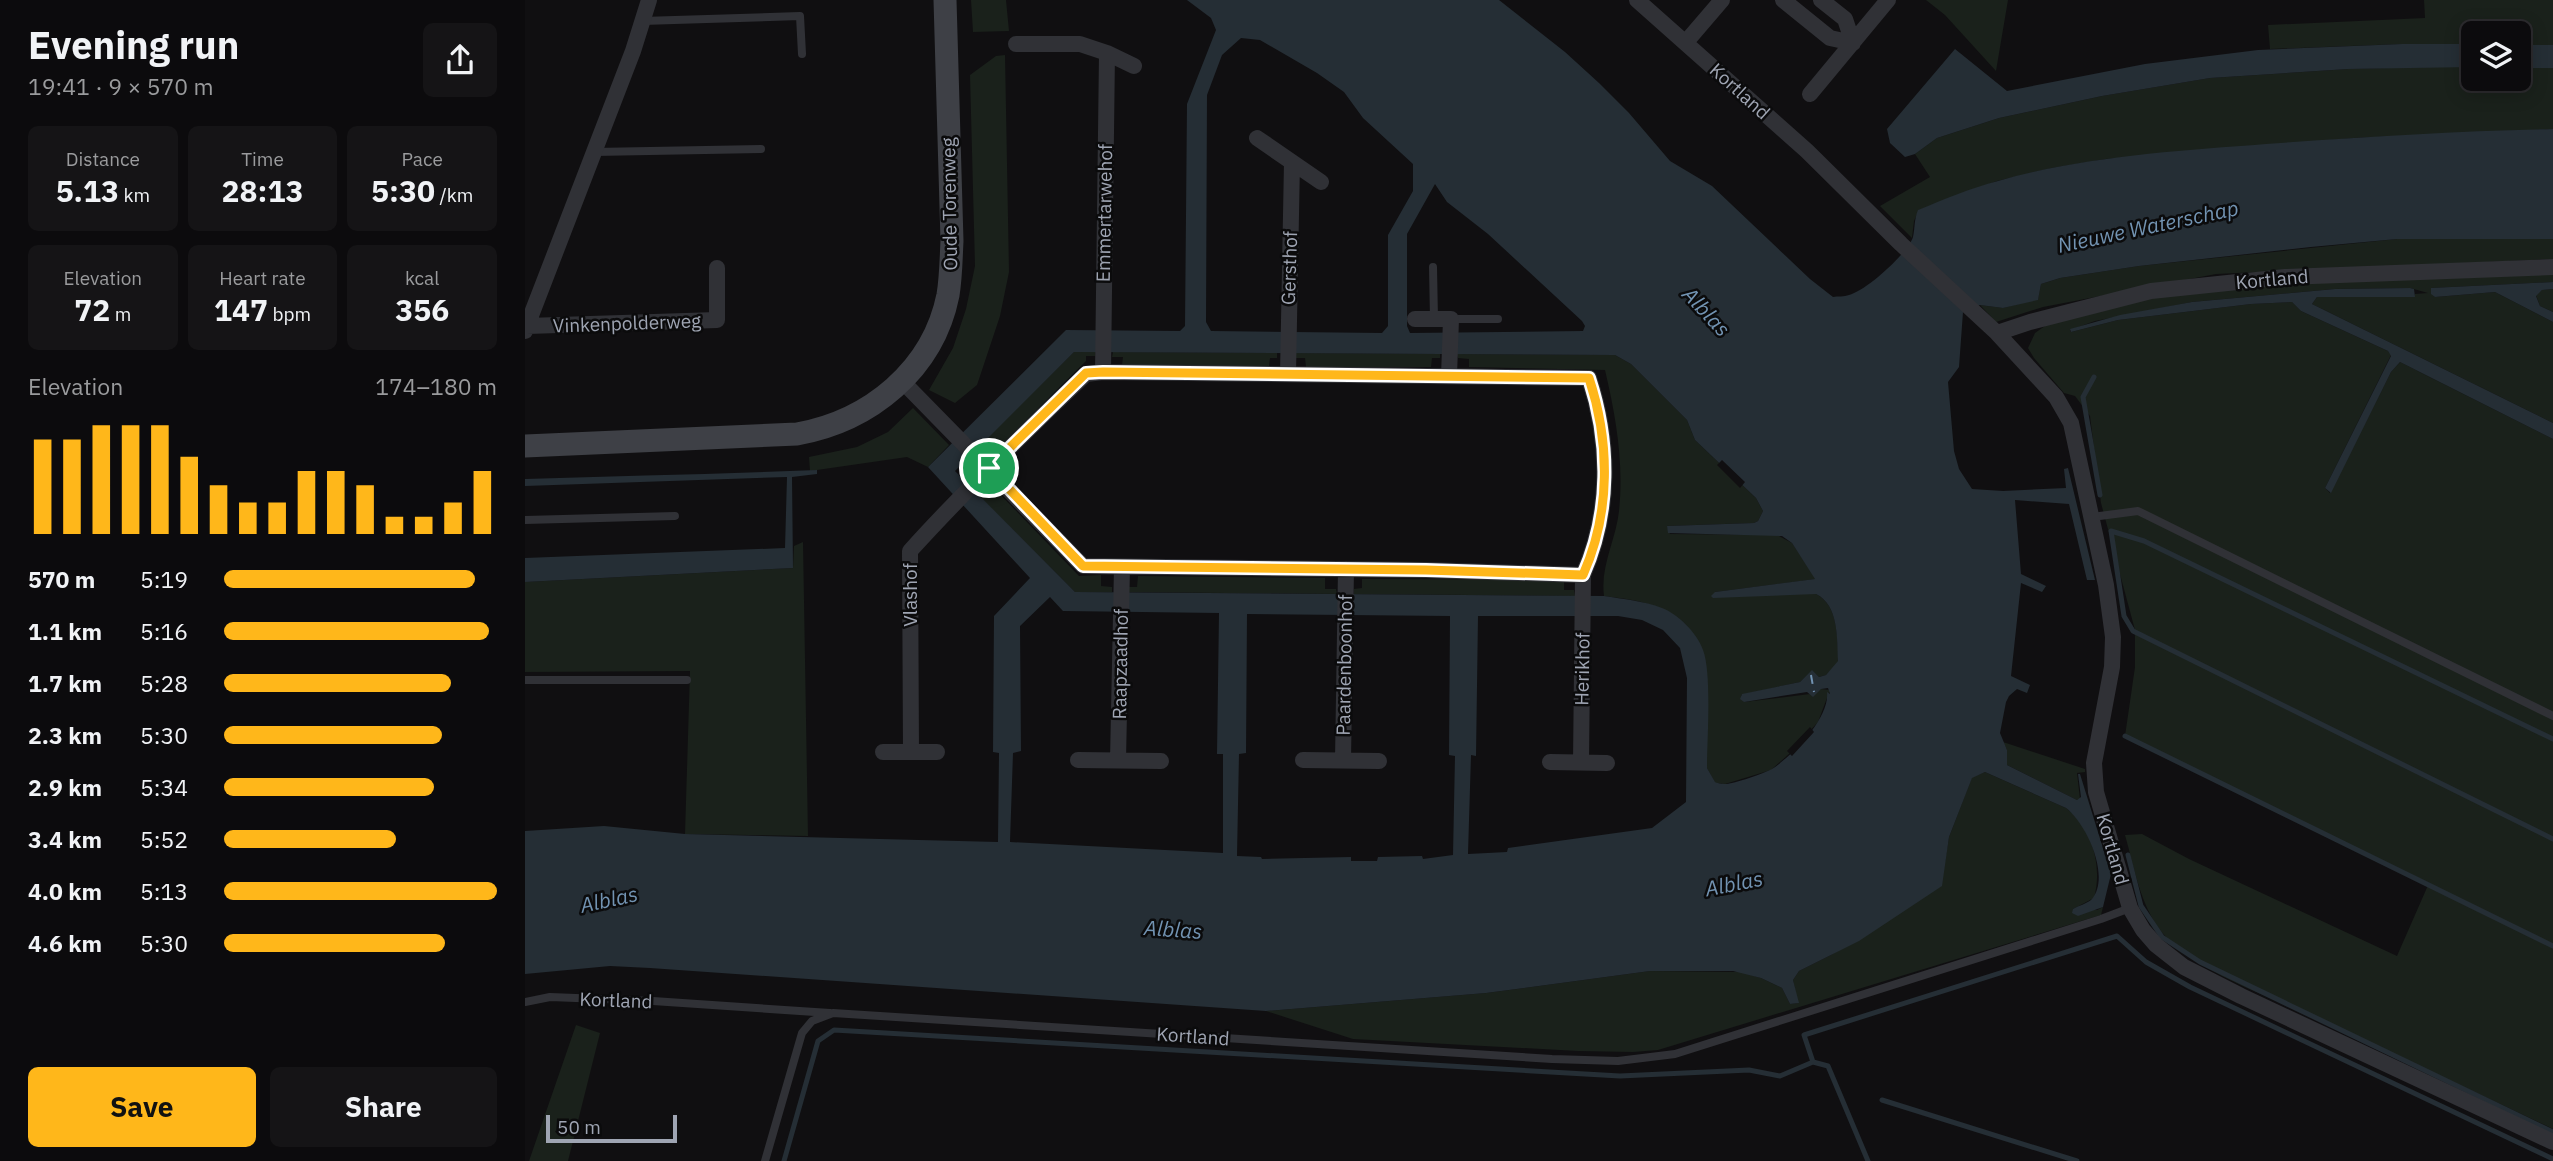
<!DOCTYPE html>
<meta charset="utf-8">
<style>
:root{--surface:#0c0b0d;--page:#151416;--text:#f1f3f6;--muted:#9a9b9d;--line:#2c2b2e;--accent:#ffb71a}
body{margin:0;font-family:"IBM Plex Sans",sans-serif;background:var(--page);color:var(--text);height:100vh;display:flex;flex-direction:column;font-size:26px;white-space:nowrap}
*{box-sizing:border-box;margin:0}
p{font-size:23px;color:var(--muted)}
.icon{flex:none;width:38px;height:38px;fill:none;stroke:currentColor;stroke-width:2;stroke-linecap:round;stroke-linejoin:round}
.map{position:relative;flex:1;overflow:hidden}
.side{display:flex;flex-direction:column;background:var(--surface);width:525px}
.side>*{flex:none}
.fabs{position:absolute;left:1936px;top:21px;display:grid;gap:14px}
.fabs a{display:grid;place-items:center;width:70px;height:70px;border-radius:10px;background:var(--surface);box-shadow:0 4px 18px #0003,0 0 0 2px var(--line);font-size:35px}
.scale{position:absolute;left:21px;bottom:18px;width:131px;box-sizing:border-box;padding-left:7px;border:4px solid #9fa5b3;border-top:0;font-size:19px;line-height:24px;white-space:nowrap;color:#9fa5b3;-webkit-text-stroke:5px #0b0b0c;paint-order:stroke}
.pin{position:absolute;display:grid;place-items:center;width:60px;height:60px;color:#fff;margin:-30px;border:4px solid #fff;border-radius:50%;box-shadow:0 2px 7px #0007}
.round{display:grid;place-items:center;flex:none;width:74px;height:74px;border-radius:10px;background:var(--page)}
.headline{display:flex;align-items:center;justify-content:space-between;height:119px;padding:0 28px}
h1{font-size:38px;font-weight:700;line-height:52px}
.metrics{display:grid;grid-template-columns:repeat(3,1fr);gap:10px;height:119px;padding:7px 28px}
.metrics div{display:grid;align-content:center;border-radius:10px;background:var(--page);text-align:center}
.metrics b{font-size:30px;font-weight:700}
.metrics small{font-size:19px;font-weight:400}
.metrics p{font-size:19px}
.chart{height:196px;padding:14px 28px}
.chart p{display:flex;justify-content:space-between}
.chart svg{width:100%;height:126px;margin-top:7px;stroke:var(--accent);stroke-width:6}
.cta{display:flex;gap:14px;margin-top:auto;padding:14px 28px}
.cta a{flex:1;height:80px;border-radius:10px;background:var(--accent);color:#111;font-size:28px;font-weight:700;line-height:80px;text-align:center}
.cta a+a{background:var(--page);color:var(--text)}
ul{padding:0 28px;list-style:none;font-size:23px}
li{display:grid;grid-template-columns:112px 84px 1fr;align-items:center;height:52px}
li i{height:18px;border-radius:9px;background:var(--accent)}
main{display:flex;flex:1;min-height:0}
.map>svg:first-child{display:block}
.green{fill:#1a211b;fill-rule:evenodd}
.water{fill:#252e35;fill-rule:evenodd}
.pier{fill:#100f11}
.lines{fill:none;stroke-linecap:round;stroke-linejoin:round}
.stream{stroke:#252e35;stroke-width:5}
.ferry{stroke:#7293b2;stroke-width:2;stroke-dasharray:9 7;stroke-linecap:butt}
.lane{stroke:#303136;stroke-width:8}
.street{stroke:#303136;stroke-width:16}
.secondary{stroke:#3e4046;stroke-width:23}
.route-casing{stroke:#fff;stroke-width:14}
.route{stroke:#ffb71a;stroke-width:9}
.labels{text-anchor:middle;stroke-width:5;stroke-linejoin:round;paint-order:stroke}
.street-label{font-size:19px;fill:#9fa5b3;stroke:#0b0b0c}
.water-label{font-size:21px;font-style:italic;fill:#7293b2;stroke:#0b0b0c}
</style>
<main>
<section class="side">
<div class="headline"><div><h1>Evening run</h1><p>19:41 · 9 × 570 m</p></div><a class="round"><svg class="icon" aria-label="share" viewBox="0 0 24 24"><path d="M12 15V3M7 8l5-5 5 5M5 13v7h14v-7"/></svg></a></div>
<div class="metrics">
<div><p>Distance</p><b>5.13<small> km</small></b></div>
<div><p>Time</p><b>28:13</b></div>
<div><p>Pace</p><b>5:30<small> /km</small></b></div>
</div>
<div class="metrics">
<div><p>Elevation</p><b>72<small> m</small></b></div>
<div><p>Heart rate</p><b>147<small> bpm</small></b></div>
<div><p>kcal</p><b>356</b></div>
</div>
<div class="chart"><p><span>Elevation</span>174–180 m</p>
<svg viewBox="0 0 160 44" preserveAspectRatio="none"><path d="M5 44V11M15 44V11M25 44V6M35 44V6M45 44V6M55 44V17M65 44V27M75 44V33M85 44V33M95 44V22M105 44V22M115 44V27M125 44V38M135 44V38M145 44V33M155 44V22"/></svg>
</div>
<ul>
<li><b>570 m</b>5:19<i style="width:92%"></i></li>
<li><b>1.1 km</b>5:16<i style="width:97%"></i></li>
<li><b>1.7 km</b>5:28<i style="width:83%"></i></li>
<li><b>2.3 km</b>5:30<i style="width:80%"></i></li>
<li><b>2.9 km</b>5:34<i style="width:77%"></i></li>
<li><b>3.4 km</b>5:52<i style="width:63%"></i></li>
<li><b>4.0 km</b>5:13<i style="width:100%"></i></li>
<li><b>4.6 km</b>5:30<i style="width:81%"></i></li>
</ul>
<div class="cta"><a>Save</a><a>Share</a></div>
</section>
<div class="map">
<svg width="2028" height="1161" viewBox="0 0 2028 1161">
<rect width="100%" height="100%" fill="#100f11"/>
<!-- green -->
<path class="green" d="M446,0H481L484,31L448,32Z
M1401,0H1483L1471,71L1420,15Z
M1899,0H2028V129L1829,138L1581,159L1527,168L1472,181L1394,210L1389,221L1387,238L1355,206L1405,177L1390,154L1412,138L1474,118L1577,96L1685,78L1823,69L1903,67L1877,44L1745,49L1743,25L1900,18ZM1948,33H1993V79H1948Z
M480,55L484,272L475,316L452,385L430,403L404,390L428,348L441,309L450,266L445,75L471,56Z
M1872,239H2028V259L1691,274L1518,307L1471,322L1455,305L1478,308L1513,299L1516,284L1535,278L1614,266Z
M2028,273V282L1907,288L1906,291L1910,297L1970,292L2028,322V423L1787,304L1792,297H1888L1890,294L1903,293L1885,288L1810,289L1667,302L1570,321L1545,330L1546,332L1593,320L1726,304L1767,302L1776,311L1863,351L1866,355L1800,488L1805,493L1866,372L1875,362L2028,439V1129C1946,1090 1864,1052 1782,1014C1740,995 1673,971 1642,938C1616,911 1610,870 1600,835L1617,834L1664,859L1872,956L1904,883L1600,736L1610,667V630L1576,503L1565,416L1550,396L1539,393L1509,358L1503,348L1510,333L1527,321L1608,301L1676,291L1744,284Z
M2028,289V312L2015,306L2011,295L2017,290Z
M570,351V356H561V361L473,448L467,442L460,448L457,443L549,352Z
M588,352L752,353V358H745L744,366L597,365L598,357H587Z
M770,353L915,354V358H907L906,367H781L780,358H771Z
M932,354L1090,355L1106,364L1162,420L1170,440L1231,498L1238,511L1233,521L1229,523L1142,526L1145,534L1252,535L1267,543L1291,579L1190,592L1291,594C1314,605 1312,639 1314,662L1301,675L1294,677L1287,671L1275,682L1216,695L1219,702L1285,694L1296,689L1305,690L1293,722L1265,753L1246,770L1200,784L1190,783L1182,768L1160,624C1136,603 1110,600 1079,596C1075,566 1091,540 1094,511C1099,463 1091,417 1080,370L944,367V359L933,358Z
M388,408L424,445L403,467L382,457L285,471L284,457L332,447L363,432Z
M457,488L464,496L470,489L554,576L576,575V586L587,587V592H550L451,493Z
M278,542L283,836L160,834L165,671L0,672V582L268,568L269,546Z
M613,576L800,578V589H811L812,594L604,592V587H612Z
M837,579L1039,580V590H1049L1050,596L829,594V589L837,588Z
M1478,742L1560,769V772L1552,773L1555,799L1552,800L1482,765V750Z
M1460,772L1541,808C1567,828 1578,866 1569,898L1548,909L1572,910L1578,907L1576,915L1133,1050L1108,1052L1053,1051L828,1039L741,1011L961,993L1125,971L1216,972L1236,978L1257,988L1265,1004L1273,1003L1268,980L1274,971L1306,955L1416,886L1424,837L1447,777Z
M51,1025L75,1033L43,1161H4Z"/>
<!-- water -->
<path class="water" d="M662,0H974L1040,52L1074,83L1104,113L1145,161L1187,186L1285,279L1308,297C1313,296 1319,297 1324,295C1341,291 1383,253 1388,237C1390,227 1389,220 1393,210C1420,199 1446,188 1473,181C1560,156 1652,151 1741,144C1837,137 1932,131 2028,129V239H1872L1786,247L1614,266L1535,278L1516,284L1513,300L1478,308L1455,305L1438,312L1434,367L1423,382L1429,451L1434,469L1447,489L1478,491L1541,488L1539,469L1543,468L1570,580H1562L1544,504L1490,500L1496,574L1521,586L1517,592L1496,583L1486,676L1505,685L1502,693L1492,689L1484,696L1481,702L1475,733L1482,750V765L1552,800L1556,797L1553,774H1555L1586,874L1578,907L1553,916L1547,913L1548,909C1554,905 1562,904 1567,899C1586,876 1561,823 1541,808L1460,772L1447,778L1424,837L1417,886L1334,941L1274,971L1268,980L1274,1003L1265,1004L1257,988L1236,978L1208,971H1125L961,993L741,1011L125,968L85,966L0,974V831L79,826L160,834L473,842L474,753L468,752L469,616L505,578L403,467L541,330L655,331L660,326L662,104L691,30L686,18ZM716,38L735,40L792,73L819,92L838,118L888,164V191L863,235V326L857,333L686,331L681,322L682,95L697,55ZM910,184L922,202L963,234L1057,321L1060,326L1058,331L885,333L882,326V234ZM549,352L1090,355L1106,364L1162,420L1170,440L1231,498L1238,511L1233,521L1229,523L1142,526L1143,533L1257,536L1267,543L1290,579L1190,592L1186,596L1188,598L1291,594C1314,605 1312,639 1313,661L1301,675L1294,677L1287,670L1275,682L1217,694L1215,699L1219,702L1282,692L1288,697L1296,689L1303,688L1305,694L1302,692C1305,718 1268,755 1247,769C1240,773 1209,784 1200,784C1199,784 1190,783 1190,782L1182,768C1182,740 1187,673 1178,650C1172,633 1153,614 1137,608C1119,601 1098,599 1079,596L550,592L430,471ZM525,597L538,611L694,613L692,754H698V853L485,842L488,753L496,751L495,626ZM722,614L925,616L924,755L930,756L928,855L898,859L897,856L853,857L852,861H826V857L737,859L736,857L712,856L714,754L721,753ZM953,616H1093L1117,620L1138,630L1155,648L1162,678L1161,802L1127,828L983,848L982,852L943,854L946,755L951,756Z
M1877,44H1948V67L1823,69L1685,78L1577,96L1474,118L1412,138L1390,154L1380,157L1365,143L1362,129L1430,49L1482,91L1620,64L1733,50Z
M1993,45H2028V68H1993Z
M2028,282V289L2017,290L2011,296L2015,306L2028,312V322L1970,292L1910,297L1906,294V288Z
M1885,288L1889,289L1890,297H1792L1787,304L2028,423V439L1875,362L1866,372L1806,493L1800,488L1866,356L1863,351L1776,311L1767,302L1726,304L1593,320L1546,332L1545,329L1595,315L1667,302L1810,289Z
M292,470V474L267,477L268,568L0,582V558L260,548L262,477L0,486V479C98,476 194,474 292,470Z"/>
<!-- pier -->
<path class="pier" d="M1197,460L1220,482L1215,488L1192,465Z
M1285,727L1289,732L1267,756L1262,751Z"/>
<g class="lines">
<!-- stream -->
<path class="stream" d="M1569,377L1558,397L1575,495
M1600,736L2028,946
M2028,739L1619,541L1586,531L1599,616L1608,631L2028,839
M1603,855L1616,906L1637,937L1675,962L2028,1132
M1288,1062L1279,1035L1592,936L1621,962L1665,987L2028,1159
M1357,1100L1552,1161
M259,1161L293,1041L309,1030L1095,1076L1224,1070L1255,1076L1288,1062L1303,1066L1343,1161"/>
<!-- ferry -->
<path class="ferry" d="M1286,675L1289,692"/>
<!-- lane -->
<path class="lane" d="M117,21L275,16L277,54
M69,152L236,149
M908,267L909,319
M926,319H973
M1567,517L1613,511L2028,716
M0,520L150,516
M0,680H162
M0,1002L25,997L128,1001L305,1013
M240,1161L277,1033L287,1021L308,1013L1027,1059L1093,1061L1150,1054L1576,919L1605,908"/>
<!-- street -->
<path class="street" d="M1112,0L1282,151L1376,244L1472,333L1531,397L1546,423L1581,585L1588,637L1587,667L1569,763L1571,792L1605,908L1618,930L1631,945L1659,967L1716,996L2028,1142
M1258,0L1305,38L1328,43L1320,19L1296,0
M1161,42L1197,0
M491,44H555L582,53L578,372
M582,53L609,66
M1285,94L1363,0
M732,138L796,182
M890,319H926L924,376
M2,326L192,320V268
M0,331L108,51L124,0
M1472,333L1505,322L1626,291L1760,277L2028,267
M763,374L767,162
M377,381L558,566L901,570L1058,575C1086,512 1085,442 1064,378L578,372L561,374C501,431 441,489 385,551L386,752
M358,752H412
M553,760L636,761
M593,760L597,567
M778,760L854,761
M818,760L821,569
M1025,762L1082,763
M1056,762L1058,575"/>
<!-- secondary -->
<path class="secondary" d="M0,446L272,434C345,421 408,370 423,295C426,277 426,259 427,241L420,0"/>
</g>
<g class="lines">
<!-- route casing -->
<g class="route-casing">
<path id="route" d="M578,372L1064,378C1085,442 1086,512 1058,575L901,570L558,566L464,468L561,373Z"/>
</g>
<!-- route -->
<use href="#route" class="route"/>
</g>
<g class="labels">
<!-- street labels -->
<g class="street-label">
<text transform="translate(1215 91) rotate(42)" y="7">Kortland</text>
<text transform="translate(424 204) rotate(-91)" y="7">Oude Torenweg</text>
<text transform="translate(579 213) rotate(-89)" y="7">Emmertarwehof</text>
<text transform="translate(764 268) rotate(-88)" y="7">Gersthof</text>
<text transform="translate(1747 279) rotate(-5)" y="7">Kortland</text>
<text transform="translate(102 323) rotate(-2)" y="7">Vinkenpolderweg</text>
<text transform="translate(385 595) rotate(-90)" y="7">Vlashof</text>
<text transform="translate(595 664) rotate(-89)" y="7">Raapzaadhof</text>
<text transform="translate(819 665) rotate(-89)" y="7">Paardenboonhof</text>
<text transform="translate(1057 669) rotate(-89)" y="7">Herikhof</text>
<text transform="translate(1588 849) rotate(74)" y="7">Kortland</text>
<text transform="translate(91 1000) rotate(2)" y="7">Kortland</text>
<text transform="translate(668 1036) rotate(4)" y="7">Kortland</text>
</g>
<!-- water labels -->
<g class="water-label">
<text transform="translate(1623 227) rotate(-12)" y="7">Nieuwe Waterschap</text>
<text transform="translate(1181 312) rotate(47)" y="7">Alblas</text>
<text transform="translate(1209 884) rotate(-11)" y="7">Alblas</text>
<text transform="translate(84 900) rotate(-12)" y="7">Alblas</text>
<text transform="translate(648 930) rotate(4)" y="7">Alblas</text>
</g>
</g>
</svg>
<div class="fabs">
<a><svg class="icon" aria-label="layers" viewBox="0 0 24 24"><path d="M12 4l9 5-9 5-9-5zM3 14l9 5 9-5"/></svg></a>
</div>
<div class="scale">50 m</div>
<div class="pin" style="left:464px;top:468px;background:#1e9e55"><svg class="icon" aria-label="arrive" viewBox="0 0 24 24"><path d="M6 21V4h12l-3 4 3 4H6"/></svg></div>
</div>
</main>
